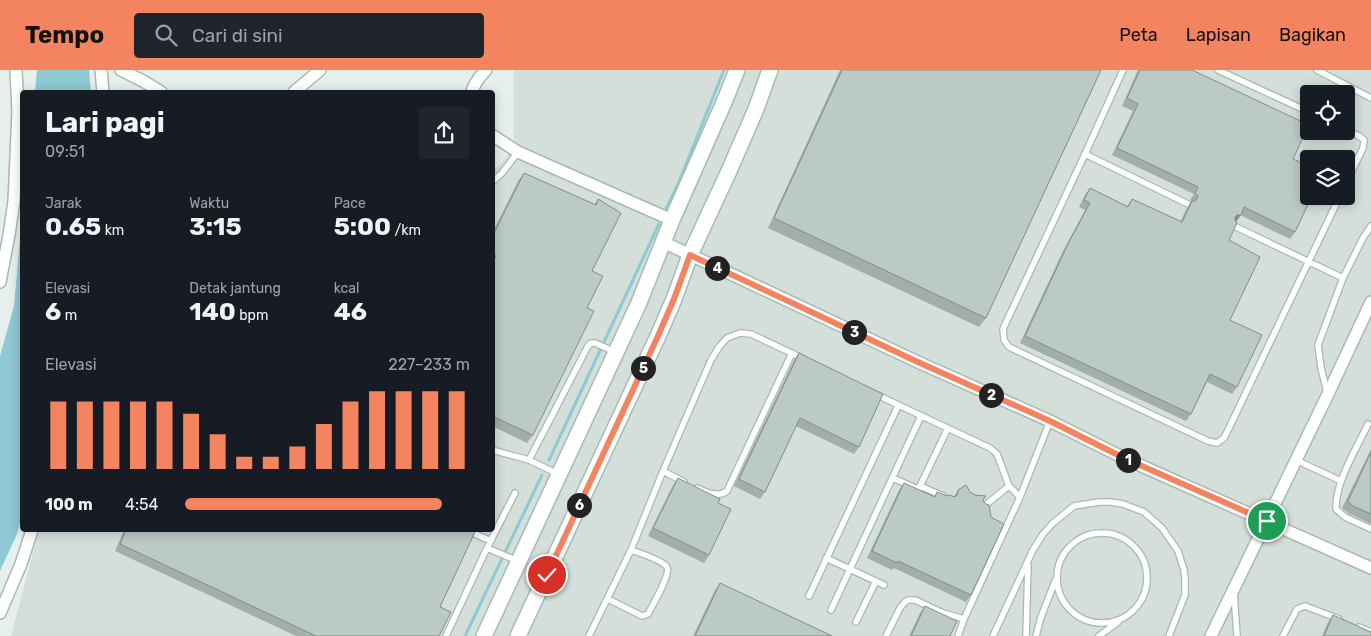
<!DOCTYPE html>
<html lang="id">
<meta charset="utf-8">
<style>
:root{--surface:#171b24;--page:#20242c;--text:#f1f3f6;--muted:#9ea1a6;--accent:#f4845f}
body{margin:0;font-family:Rubik,sans-serif;background:var(--page);color:var(--text);height:100vh;display:flex;flex-direction:column;font-size:19px;white-space:nowrap}
*{box-sizing:border-box;margin:0}
p{font-size:16px;color:var(--muted)}
.icon{flex:none;width:28px;height:28px;fill:none;stroke:currentColor;stroke-width:2;stroke-linecap:round;stroke-linejoin:round}
.map{position:relative;flex:1;overflow:hidden}
.side{position:absolute;left:20px;top:20px;width:475px;height:442px;display:flex;flex-direction:column;background:var(--surface);border-radius:5px;box-shadow:0 2px 12px #0003}
.side>*{flex:none}
.fabs{position:absolute;left:1300px;top:15px;display:grid;gap:10px}
.fabs a{display:grid;place-items:center;width:55px;height:55px;border-radius:5px;background:var(--surface);box-shadow:0 2px 12px #0003;font-size:25px}
.pin{position:absolute;display:grid;place-items:center;width:42px;height:42px;color:#fff;margin:-21px;border:2px solid #fff;border-radius:50%;box-shadow:0 1px 5px #0007}
.km{position:absolute;width:25px;height:25px;margin:-12px;border-radius:50%;background:#222;color:#fff;font-size:14px;line-height:25px;text-align:center}
.round{display:grid;place-items:center;flex:none;width:52px;height:52px;border-radius:5px;background:var(--page)}
.overview{display:flex;align-items:center;justify-content:space-between;height:85px;padding:0 25px}
h1{font-size:28px;font-weight:700;line-height:38px}
.stats{display:grid;grid-template-columns:repeat(3,1fr);gap:8px;height:85px;padding:5px 25px}
.stats div{display:grid;align-content:center}
.stats b{font-size:25px;font-weight:700}
.stats small{font-size:14px;font-weight:400}
.stats p{font-size:14px}
.chart{height:140px;padding:10px 25px}
.chart p{display:flex;justify-content:space-between}
.chart svg{width:100%;height:90px;margin-top:5px;stroke:var(--accent);stroke-width:6}
ul{padding:0 25px;list-style:none;font-size:16px}
li{display:grid;grid-template-columns:80px 60px 1fr;align-items:center;height:38px}
li i{height:12px;border-radius:6px;background:var(--accent)}
header{display:flex;align-items:center;gap:30px;box-sizing:border-box;height:70px;padding:0 25px;background:var(--accent);color:#111}
header strong{font-size:24px}
nav{display:flex;gap:28px;margin-inline-start:auto;font-size:18px}
.search{width:350px;height:45px;background:var(--page);display:flex;align-items:center;gap:12px;box-sizing:border-box;padding:0 18px;border-radius:5px;color:var(--muted);font-size:19px}
.map>svg:first-child{display:block}
.built{fill:#d4dfda;fill-rule:evenodd}
.water{fill:#8ec9d4}
.lines{fill:none;stroke-linecap:round;stroke-linejoin:round}
.stream{stroke:#8ec9d4;stroke-width:3}
.lane-casing{stroke:#a8b8b2;stroke-width:8}
.street-casing{stroke:#a8b8b2;stroke-width:14}
.secondary-casing{stroke:#a4bbb3;stroke-width:18}
.lane{stroke:#fff;stroke-width:5.5}
.street{stroke:#fff;stroke-width:11}
.secondary{stroke:#fff;stroke-width:15}
.wall{fill:#a1aea9}
.shaded-wall{fill:#838d89}
.building{fill:#bbcac4;stroke:#838d89}
.route-casing{stroke:#fff;stroke-width:10}
.route{stroke:#f4845f;stroke-width:6}
</style>
<header>
<strong>Tempo</strong>
<div class="search"><svg class="icon" aria-label="search" viewBox="0 0 24 24"><circle cx="10" cy="10" r="6"/><path d="M15 15l6 6"/></svg>Cari di sini</div>
<nav><a>Peta</a><a>Lapisan</a><a>Bagikan</a></nav>
</header>
<div class="map">
<svg width="1371" height="566" viewBox="0 0 1371 566">
<rect width="100%" height="100%" fill="#e6efeb"/>
<!-- built -->
<path class="built" d="M514,0H1371V566H11L39,460H492V102L514,79ZM1309,24H1346V61H1309ZM1309,89H1346V126H1309Z"/>
<!-- water -->
<path class="water" d="M37,0H89L91,22H35Z
M22,147V445L17,464L0,501V286L14,236Z"/>
<g class="lines">
<!-- stream -->
<path class="stream" d="M666,139L679,112L724,0
M549,390L659,154
M465,566L542,405"/>
<!-- lane casing -->
<g class="lane-casing">
<path id="lane" d="M1123,0L1085,84L1003,259L1004,270L1009,277L1208,371L1217,373L1224,368L1230,356L1340,126
M1218,0L1309,42
M1317,0L1371,28
M1346,60L1359,66L1364,70L1363,78L1346,113
M1085,84L1188,134
M492,112L502,103L518,82
M1234,156L1343,208
M1327,322L1321,298L1318,275L1343,208L1363,168L1371,156
M875,324L990,378L997,384L1009,416L1020,427
M1368,354C1357,378 1335,412 1336,439L1345,447L1371,459
M492,380L529,390L558,404
M529,390L588,276L591,273H595L615,282
M1296,390L1341,411
M663,401L684,412
M893,408L915,418H919L948,358
M920,416L943,426
M697,418C706,422 718,428 727,421L792,283
M983,437L1009,416
M466,460L491,471
M1057 508a45 45 0 1 1 90 0a45 45 0 1 1-90 0Z
M487,478L518,491
M826,488L884,515
M1234,523L1237,566
M809,526L898,336
M608,529L642,546L648,544C652,536 671,504 667,497C662,490 640,483 631,480
M831,540L921,346
M856,552L876,511
M1359,557L1371,562
M446,566L487,478L515,423
M589,566L631,480L663,401L711,290L719,277L727,268L740,263L751,264L804,289
M886,566L900,538L905,532L908,530H915L943,543L964,549
M958,566L964,549L1020,427L1050,351
M993,566L1033,480L1043,464L1053,453L1074,436L1099,432H1110L1123,434L1144,442L1162,458L1178,481L1184,500L1185,509V525L1169,566
M1026,566L1028,495
M1036,566L1041,547L1056,509
M1099,566L1118,552
M1283,566L1297,539L1305,536L1339,549"/>
</g>
<!-- street casing -->
<g class="street-casing">
<path id="street" d="M101,0L103,22
M121,0L143,11L161,22
M294,22L320,0
M472,22C474,13 479,7 486,0
M492,65L518,82L672,150
M663,172L920,293L1050,351L1126,389L1371,498
M0,212L9,165L14,131L18,42L16,0
M0,543L21,494L32,460
M1211,566L1328,324L1371,232"/>
</g>
<!-- secondary casing -->
<g class="secondary-casing">
<path id="secondary" d="M484,566L638,235L672,150L725,30L737,0
M518,566L658,266L674,229L690,185L729,101L756,39L770,0"/>
</g>
<!-- lane -->
<use href="#lane" class="lane"/>
<!-- street -->
<use href="#street" class="street"/>
<!-- secondary -->
<use href="#secondary" class="secondary"/>
</g>
<!-- wall -->
<path class="wall" d="M840,0H1101L986,248L979,257L768,158Z
M1138,0H1192L1293,89L1295,162L1290,169L1240,145L1236,152L1229,170L1230,250L1237,317L1232,324L1207,312L1191,344L1186,351L1020,273L1063,181L1085,140L1079,137L1085,125L1090,118L1127,136L1132,129L1180,152L1187,138L1191,131L1190,130L1194,124L1112,85L1133,41L1122,36Z
M524,103L594,135L598,129L592,201L587,238L533,365L527,373L492,356V164L518,111Z
M799,283L859,377L854,384L796,356L765,422L760,429L734,416L794,290Z
M1371,379V454L1348,443L1342,438Z
M678,408L709,485L704,493L648,466L673,415Z
M904,413L934,427L937,422L947,426H954L958,420L970,422L984,429L971,525L966,532L894,498L892,500L867,488L899,420Z
M124,460H470L440,537L439,566H296L115,481Z
M720,513L832,566H693L715,520Z
M925,536L950,566H909L920,543Z
M1333,545L1371,566H1322L1328,552Z"/>
<!-- shaded-wall -->
<path class="shaded-wall" d="M1237,145H1241L1236,152H1232Z"/>
<!-- building -->
<path class="building" d="M842,0H1101L986,248L774,148Z
M1140,0H1192L1309,55L1293,89L1309,96V126H1312L1295,162L1244,137L1241,145H1237L1235,147V151L1237,153L1229,170L1260,187L1230,250L1262,265L1237,317L1210,304L1191,344L1025,266L1068,174L1090,133L1084,130L1090,118L1128,137L1132,129L1182,152L1192,131H1195L1197,128L1198,126L1195,123L1198,117L1117,78L1138,34L1127,28Z
M524,103L596,135L598,129L621,143L592,201L603,206L587,238L594,241L533,365L492,346V193L496,186L492,184V167Z
M799,283L883,324L859,377L800,348L765,422L739,409Z
M1371,382V444L1353,436L1348,431Z
M678,408L720,429L718,433L731,439L709,485L653,458Z
M904,413L935,427L937,422L947,426L949,425L955,427L958,424V420L966,415L970,422L975,425L986,426L984,428L983,431L986,434L989,435L991,447L1004,454L971,525L898,491L897,493L872,481Z
M126,460H470L475,462L440,537L451,542L439,566H316L120,474Z
M720,513L832,566H695Z
M925,536L957,551L950,566H911Z
M1333,545L1371,562V566H1324Z"/>
<g class="lines">
<!-- route casing -->
<g class="route-casing">
<path id="route" d="M547,505L658,266L674,229L690,185L920,293L1050,351L1126,389L1267,451"/>
</g>
<!-- route -->
<use href="#route" class="route"/>
</g>
</svg>
<div class="fabs">
<a><svg class="icon" aria-label="locate" viewBox="0 0 24 24"><circle cx="12" cy="12" r="6"/><path d="M12 2v4M12 18v4M2 12h4M18 12h4"/></svg></a>
<a><svg class="icon" aria-label="layers" viewBox="0 0 24 24"><path d="M12 4l9 5-9 5-9-5zM3 14l9 5 9-5"/></svg></a>
</div>
<div class="pin" style="left:1267px;top:451px;background:#1e9e55"><svg class="icon" aria-label="arrive" viewBox="0 0 24 24"><path d="M6 21V4h12l-3 4 3 4H6"/></svg></div>
<div class="pin" style="left:547px;top:505px;background:#d93025"><svg class="icon" aria-label="check" viewBox="0 0 24 24"><path d="M5 12l5 5 9-10"/></svg></div>
<b class="km" style="left:1128px;top:390px">1</b>
<b class="km" style="left:991px;top:325px">2</b>
<b class="km" style="left:854px;top:262px">3</b>
<b class="km" style="left:717px;top:198px">4</b>
<b class="km" style="left:643px;top:298px">5</b>
<b class="km" style="left:579px;top:435px">6</b>
<section class="side">
<div class="overview"><div><h1>Lari pagi</h1><p>09:51</p></div><a class="round"><svg class="icon" aria-label="share" viewBox="0 0 24 24"><path d="M12 15V3M7 8l5-5 5 5M5 13v7h14v-7"/></svg></a></div>
<div class="stats">
<div><p>Jarak</p><b>0.65<small> km</small></b></div>
<div><p>Waktu</p><b>3:15</b></div>
<div><p>Pace</p><b>5:00<small> /km</small></b></div>
</div>
<div class="stats">
<div><p>Elevasi</p><b>6<small> m</small></b></div>
<div><p>Detak jantung</p><b>140<small> bpm</small></b></div>
<div><p>kcal</p><b>46</b></div>
</div>
<div class="chart"><p><span>Elevasi</span>227–233 m</p>
<svg viewBox="0 0 160 44" preserveAspectRatio="none"><path d="M5 44V11M15 44V11M25 44V11M35 44V11M45 44V11M55 44V17M65 44V27M75 44V38M85 44V38M95 44V33M105 44V22M115 44V11M125 44V6M135 44V6M145 44V6M155 44V6"/></svg>
</div>
<ul>
<li><b>100 m</b>4:54<i style="width:90%"></i></li>
</ul>
</section>
</div>
